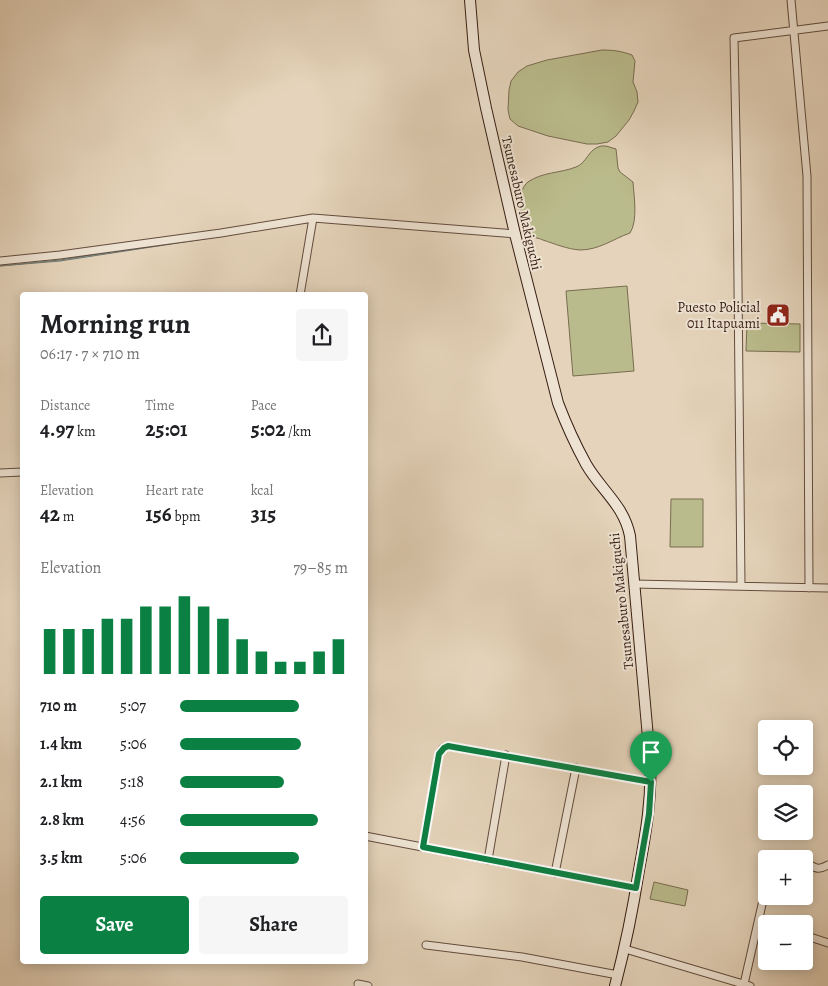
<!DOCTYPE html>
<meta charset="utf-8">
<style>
:root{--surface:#fff;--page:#f6f6f6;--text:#202124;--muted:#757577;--accent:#0b8043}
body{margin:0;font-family:Alegreya,serif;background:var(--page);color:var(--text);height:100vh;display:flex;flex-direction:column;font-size:19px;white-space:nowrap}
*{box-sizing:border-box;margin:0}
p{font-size:16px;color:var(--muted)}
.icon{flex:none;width:28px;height:28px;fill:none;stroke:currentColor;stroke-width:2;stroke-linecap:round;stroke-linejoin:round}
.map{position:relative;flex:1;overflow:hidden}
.drawer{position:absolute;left:20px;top:292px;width:348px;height:672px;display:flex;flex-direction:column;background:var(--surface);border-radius:5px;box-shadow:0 2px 12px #0003}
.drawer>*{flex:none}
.buttons{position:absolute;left:758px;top:720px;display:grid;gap:10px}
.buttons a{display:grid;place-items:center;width:55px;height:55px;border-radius:5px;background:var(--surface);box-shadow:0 2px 12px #0003;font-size:25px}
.pin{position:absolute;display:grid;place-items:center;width:42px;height:42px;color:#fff;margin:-51px -21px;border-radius:50% 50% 50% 0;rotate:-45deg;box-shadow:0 0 5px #0007}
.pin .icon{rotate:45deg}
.round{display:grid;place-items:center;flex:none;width:52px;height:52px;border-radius:5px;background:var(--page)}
.headline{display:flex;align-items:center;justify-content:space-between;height:85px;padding:0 20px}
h1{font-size:28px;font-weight:700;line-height:38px}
.metrics{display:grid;grid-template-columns:repeat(3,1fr);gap:8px;height:85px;padding:5px 20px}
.metrics div{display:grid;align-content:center}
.metrics b{font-size:21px;font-weight:700}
.metrics small{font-size:14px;font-weight:400}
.metrics p{font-size:14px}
.chart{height:140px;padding:10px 20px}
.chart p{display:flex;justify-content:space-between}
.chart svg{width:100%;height:90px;margin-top:5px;stroke:var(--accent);stroke-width:6}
.button{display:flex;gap:10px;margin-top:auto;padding:10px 20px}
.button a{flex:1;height:58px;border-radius:5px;background:var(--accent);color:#fff;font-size:20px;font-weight:700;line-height:58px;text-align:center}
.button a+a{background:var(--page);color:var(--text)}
ul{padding:0 20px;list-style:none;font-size:16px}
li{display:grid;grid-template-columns:80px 60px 1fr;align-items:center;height:38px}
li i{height:12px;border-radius:6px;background:var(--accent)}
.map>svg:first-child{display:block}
.green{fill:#babb8c;stroke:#786c50}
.water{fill:#96b7b5;stroke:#707a74}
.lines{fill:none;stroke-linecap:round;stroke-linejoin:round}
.street-casing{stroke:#624c3d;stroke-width:9}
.secondary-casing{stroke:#371e13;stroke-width:12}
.street{stroke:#eee3d3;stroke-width:7}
.secondary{stroke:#eee3d3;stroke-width:10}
.route-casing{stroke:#fff;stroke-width:10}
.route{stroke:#0b8043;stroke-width:6}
.labels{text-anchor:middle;stroke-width:4;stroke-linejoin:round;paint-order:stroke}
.street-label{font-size:14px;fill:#371e13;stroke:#eee3d3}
.poi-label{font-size:14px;fill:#371e13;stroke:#eee3d3;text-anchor:end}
</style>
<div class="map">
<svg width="828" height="986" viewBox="0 0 828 986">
<rect width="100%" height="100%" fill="#e5d4bb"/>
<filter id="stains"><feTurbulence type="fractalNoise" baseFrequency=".004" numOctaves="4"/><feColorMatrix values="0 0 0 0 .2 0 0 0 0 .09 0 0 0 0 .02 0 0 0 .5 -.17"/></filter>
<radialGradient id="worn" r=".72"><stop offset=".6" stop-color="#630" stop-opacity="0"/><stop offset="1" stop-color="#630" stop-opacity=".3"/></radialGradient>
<!-- green -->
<path class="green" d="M602,50C613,50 621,51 632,55L635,61L633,82L637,92L638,102L634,111L629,120L616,136L608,142L597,144H587L548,136L518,126L510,119L508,110L509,90L511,81L518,72L527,66L547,60Z
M601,146H606L616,149L618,168L620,172L633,182C634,196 638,221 630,233C613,239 599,250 580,250C567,249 555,244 543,240C539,238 533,238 529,234C518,224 516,191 528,182C542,172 561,173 576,167C587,163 588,149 601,146Z
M627,286L634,371L573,376L566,291Z
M747,323L800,324V352L746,351Z
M671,499H703V547H670Z
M654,882L688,890L685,906L650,899Z"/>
<!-- water -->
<path class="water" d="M217,237L60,261L0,266L60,260L131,249Z"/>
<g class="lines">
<!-- street casing -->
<g class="street-casing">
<path id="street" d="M791,0L807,176L809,588
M0,261L60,255L221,233L313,218L515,234
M300,295L313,218
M0,473L22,472
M634,584L828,588
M741,586L737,184L734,38L828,26
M365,836L636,888
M423,847L439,754L443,748L448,746L651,782
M773,859L774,857L779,856L797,859
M488,860L506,755
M804,862C814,866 816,872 828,865
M555,873L576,768
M759,919L773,924
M804,935L828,943
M426,945L522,957L618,975
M625,949L750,986
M358,984L368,986
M744,984L766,887"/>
</g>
<!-- secondary casing -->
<g class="secondary-casing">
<path id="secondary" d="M470,0L474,50L486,108L515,234L558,403C566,424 575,444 586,464C600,489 624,505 630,536L650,760C652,797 646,833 639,870C633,909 625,948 615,986"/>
</g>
<!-- street -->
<use href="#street" class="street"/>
<!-- secondary -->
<use href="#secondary" class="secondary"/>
</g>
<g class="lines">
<!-- route casing -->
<g class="route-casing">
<path id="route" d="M448,746L651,782L649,814L636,888L423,847L439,754L444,748Z"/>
</g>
<!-- route -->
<use href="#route" class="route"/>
</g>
<!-- icons -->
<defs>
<g id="civic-square" transform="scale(1.25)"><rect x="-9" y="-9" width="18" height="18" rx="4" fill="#8f2418" stroke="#eee3d3"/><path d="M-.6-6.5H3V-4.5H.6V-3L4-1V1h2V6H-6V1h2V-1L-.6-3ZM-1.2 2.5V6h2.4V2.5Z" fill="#fff"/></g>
</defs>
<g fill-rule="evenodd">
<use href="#civic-square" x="778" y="315"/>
</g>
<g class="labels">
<!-- street labels -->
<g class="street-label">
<text transform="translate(522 203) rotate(77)" y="5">Tsunesaburo Makiguchi</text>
<text transform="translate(621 601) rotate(-96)" y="5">Tsunesaburo Makiguchi</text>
</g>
<!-- poi labels -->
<g class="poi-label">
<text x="760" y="312">Puesto Policial<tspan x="760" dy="16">011 Itapuami</tspan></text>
</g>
</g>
<rect width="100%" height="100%" filter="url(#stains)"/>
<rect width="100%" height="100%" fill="url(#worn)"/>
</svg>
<div class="buttons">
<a><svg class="icon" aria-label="locate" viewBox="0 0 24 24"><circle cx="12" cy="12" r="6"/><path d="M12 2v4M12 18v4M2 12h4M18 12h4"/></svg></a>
<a><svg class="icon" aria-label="layers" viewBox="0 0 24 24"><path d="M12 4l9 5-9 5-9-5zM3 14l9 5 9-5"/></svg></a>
<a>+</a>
<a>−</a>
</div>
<div class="pin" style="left:651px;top:782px;background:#1e9e55"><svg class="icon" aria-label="arrive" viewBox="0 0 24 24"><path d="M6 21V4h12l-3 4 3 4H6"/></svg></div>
<section class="drawer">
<div class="headline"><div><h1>Morning run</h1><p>06:17 · 7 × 710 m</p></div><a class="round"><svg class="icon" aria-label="share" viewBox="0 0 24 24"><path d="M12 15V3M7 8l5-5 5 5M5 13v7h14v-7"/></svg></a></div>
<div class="metrics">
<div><p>Distance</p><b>4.97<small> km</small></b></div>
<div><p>Time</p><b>25:01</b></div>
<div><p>Pace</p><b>5:02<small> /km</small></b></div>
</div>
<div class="metrics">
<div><p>Elevation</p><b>42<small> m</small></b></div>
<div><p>Heart rate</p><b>156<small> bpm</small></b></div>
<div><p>kcal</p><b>315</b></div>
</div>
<div class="chart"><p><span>Elevation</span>79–85 m</p>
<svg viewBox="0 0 160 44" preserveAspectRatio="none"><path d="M5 44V22M15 44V22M25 44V22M35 44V17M45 44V17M55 44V11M65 44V11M75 44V6M85 44V11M95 44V17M105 44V27M115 44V33M125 44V38M135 44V38M145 44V33M155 44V27"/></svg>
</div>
<ul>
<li><b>710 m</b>5:07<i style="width:71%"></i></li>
<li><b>1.4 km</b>5:06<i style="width:72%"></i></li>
<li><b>2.1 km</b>5:18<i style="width:62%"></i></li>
<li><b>2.8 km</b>4:56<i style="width:82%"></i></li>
<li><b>3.5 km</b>5:06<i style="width:71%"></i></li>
</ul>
<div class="button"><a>Save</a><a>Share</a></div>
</section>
</div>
